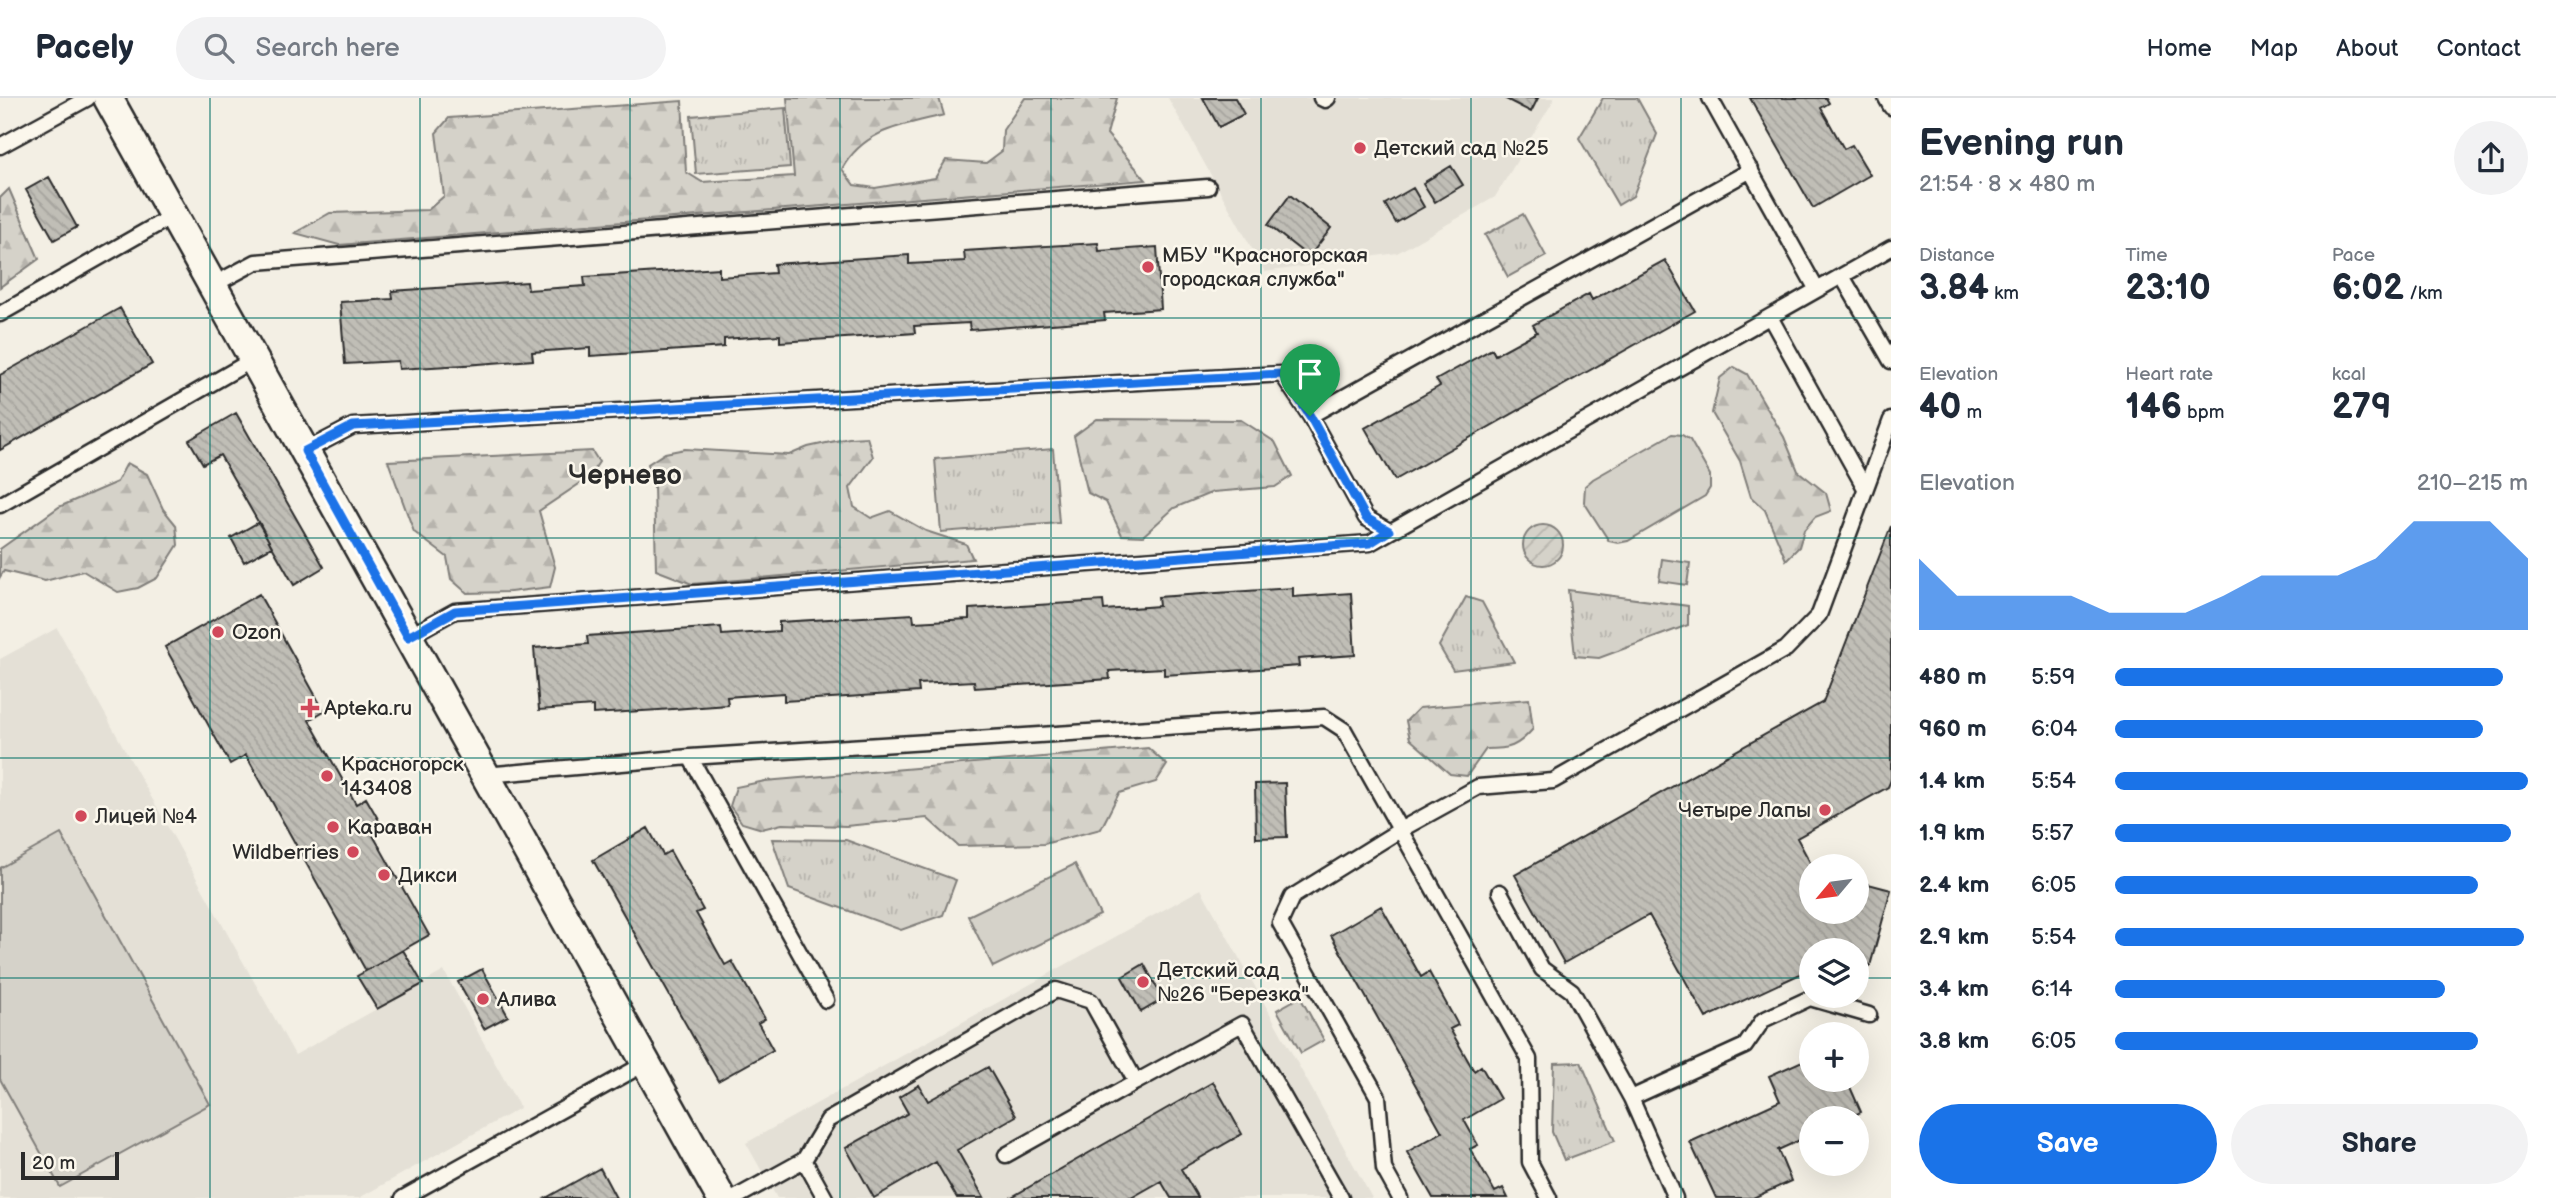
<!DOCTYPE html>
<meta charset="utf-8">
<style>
:root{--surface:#fff;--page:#f2f2f3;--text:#1f2937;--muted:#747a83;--line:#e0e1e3;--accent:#1a73e8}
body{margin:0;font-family:"Balsamiq Sans",sans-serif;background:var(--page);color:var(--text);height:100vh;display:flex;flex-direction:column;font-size:26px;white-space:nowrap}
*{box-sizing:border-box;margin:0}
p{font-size:23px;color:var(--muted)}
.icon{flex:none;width:38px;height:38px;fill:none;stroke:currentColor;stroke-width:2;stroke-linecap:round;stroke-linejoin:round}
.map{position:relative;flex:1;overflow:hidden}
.side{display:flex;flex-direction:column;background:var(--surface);width:665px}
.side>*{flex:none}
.needle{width:46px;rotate:241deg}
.controls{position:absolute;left:1799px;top:756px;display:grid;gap:14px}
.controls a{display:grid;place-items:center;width:70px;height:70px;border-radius:50%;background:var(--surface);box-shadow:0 7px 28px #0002;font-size:35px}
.scale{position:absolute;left:21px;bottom:18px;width:98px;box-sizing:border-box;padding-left:7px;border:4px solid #2b2b2b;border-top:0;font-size:19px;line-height:24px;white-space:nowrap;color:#2b2b2b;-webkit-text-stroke:5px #fbf7ec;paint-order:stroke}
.pin{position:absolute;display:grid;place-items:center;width:60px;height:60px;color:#fff;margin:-72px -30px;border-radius:50% 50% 50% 0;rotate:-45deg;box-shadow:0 0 7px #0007}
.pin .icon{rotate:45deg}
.round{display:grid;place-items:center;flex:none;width:74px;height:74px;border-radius:37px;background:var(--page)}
.summary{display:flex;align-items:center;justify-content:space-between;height:119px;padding:0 28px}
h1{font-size:38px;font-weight:700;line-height:52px}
.metrics{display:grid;grid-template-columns:repeat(3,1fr);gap:10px;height:119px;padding:7px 28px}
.metrics div{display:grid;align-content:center}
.metrics b{font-size:35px;font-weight:700}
.metrics small{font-size:19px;font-weight:400}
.metrics p{font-size:19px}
.chart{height:196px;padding:14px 28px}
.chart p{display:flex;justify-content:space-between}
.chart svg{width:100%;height:126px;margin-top:7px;fill:var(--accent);opacity:.7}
.action{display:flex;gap:14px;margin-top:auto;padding:14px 28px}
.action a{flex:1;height:80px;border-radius:42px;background:var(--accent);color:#fff;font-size:28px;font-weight:700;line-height:80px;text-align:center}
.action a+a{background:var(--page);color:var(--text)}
ul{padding:0 28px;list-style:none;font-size:23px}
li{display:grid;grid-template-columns:112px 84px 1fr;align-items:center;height:52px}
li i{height:18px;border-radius:9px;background:var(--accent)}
header{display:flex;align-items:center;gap:42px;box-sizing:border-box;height:98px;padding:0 35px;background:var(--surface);border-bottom:2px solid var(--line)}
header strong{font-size:33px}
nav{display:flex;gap:38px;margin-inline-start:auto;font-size:24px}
.search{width:490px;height:63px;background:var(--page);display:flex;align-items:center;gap:18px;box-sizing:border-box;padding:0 24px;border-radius:38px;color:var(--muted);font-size:26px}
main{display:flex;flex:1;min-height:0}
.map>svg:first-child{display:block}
.built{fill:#e4e0d6}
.grass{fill:#d5d2c9;stroke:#807e7a;stroke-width:2}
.forest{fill:url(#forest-firs);stroke:#807e7a;stroke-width:2}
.park{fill:url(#park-tufts);stroke:#807e7a;stroke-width:2}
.garden{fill:url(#garden-furrows);stroke:#807e7a;stroke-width:2}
.building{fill:url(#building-back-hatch);stroke:#2b2b2b;stroke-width:2}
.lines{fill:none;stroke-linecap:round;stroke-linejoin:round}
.lane-casing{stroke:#2b2b2b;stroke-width:19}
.street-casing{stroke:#2b2b2b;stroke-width:33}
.lane{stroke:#fbf7ec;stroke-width:14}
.street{stroke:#fbf7ec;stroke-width:28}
.route-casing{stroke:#fff;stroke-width:14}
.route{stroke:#1a73e8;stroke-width:9}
.grid{fill:none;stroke:#0f766e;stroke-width:2;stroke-opacity:0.55}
.poi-dot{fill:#d1495b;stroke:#fbf7ec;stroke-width:2.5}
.labels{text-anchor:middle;stroke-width:5;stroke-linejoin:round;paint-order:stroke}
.poi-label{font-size:21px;fill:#2b2b2b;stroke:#fbf7ec;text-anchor:start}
.district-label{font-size:28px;font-weight:bold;fill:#2b2b2b;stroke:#fbf7ec}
</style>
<header>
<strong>Pacely</strong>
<div class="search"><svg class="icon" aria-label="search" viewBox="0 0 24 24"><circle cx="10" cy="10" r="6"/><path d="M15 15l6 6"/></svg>Search here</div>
<nav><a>Home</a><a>Map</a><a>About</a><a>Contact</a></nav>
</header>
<main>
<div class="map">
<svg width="1891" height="1100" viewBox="0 0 1891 1100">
<defs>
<pattern id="forest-firs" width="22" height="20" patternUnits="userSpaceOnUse" patternTransform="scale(1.75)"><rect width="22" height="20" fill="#d5d2c9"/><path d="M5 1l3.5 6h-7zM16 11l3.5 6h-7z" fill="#b7b4ad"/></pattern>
<pattern id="park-tufts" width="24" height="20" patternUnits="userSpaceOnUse" patternTransform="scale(1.75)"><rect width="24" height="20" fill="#d5d2c9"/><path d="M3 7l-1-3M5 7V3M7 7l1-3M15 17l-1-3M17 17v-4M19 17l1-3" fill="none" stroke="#b7b4ad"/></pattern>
<pattern id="garden-furrows" width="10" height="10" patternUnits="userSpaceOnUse" patternTransform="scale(1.75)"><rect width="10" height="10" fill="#d5d2c9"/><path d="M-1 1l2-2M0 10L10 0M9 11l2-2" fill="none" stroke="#b7b4ad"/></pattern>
<pattern id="building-back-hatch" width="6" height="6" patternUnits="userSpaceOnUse" patternTransform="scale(1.75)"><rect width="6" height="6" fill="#c0beb6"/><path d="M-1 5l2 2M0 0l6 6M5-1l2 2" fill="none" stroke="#a5a39d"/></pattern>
</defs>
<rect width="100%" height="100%" fill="#f3efe4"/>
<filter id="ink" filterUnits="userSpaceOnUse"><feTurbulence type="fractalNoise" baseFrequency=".0143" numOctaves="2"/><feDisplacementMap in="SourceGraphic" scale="14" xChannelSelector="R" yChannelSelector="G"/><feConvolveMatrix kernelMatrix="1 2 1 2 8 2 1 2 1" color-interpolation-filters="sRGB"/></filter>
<g filter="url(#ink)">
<!-- built -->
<path class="built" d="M1168,0H1555L1495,99L1397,155L1265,174Z
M57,530L295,957L444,873L520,1010L359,1100H0V561Z
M1201,791L1372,1100H777L746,1045Z"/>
<!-- grass -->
<path class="grass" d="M1672,336L1682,337L1690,342L1710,377V390L1705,398L1628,443L1618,445L1609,443L1584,404L1585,388L1593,381Z
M1662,461L1690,465L1687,487L1659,483Z
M61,736L210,1006L60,1089L0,981V770Z
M1075,766L1100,817L993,869L968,818Z"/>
<!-- forest -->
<path class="forest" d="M787,0H939L944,17C903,27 864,31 842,71L854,87L875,90L935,80L946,62L986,65L1002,53L1003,32L1025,0H1117L1107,36L1146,82L339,147L295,135L330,115L428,112L444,98L436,35L449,20L682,3L686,74L702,84L794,78Z
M9,91L39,161L0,189V100Z
M1734,269L1747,276L1784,339L1798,373L1826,395L1831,413L1815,419L1804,432L1799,449L1786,462L1765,412L1751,399L1740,363L1712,315L1720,280Z
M1097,321L1241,322L1275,344L1292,378L1275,389L1213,394L1174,410L1143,438L1122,437L1106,404L1088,395L1074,338Z
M867,339L873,359L850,390L854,409L871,420L890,413L926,433L966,446L973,461L692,486L656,472L654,387L648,366L665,355L685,351L789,357L808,349L849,340Z
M592,353L599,364L588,380L539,413L555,469L550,489L510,494L467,495L451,481L447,459L414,434L388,363Z
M127,365L147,376L163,411L176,427L178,447L157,480L138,490L118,494L83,473L45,483L4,473L0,479V451L59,409L117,384Z
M1529,601L1533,631C1517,649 1510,651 1486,651L1467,678L1450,676L1410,641L1406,623L1419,610Z
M1148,650L1167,667L1156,684L1119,695L1101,731L1044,746L958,748L927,720L846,728L782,726L762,731L742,725L730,708L736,689L765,683Z"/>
<!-- park -->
<path class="park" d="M1603,0H1637L1657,36L1633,98L1618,107L1579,40Z
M785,10L790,69L696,76L691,18Z
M1523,116L1546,158L1508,179L1485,137Z
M1053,351L1059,425L941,434L935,361Z
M1568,492L1688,508V527L1599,560L1575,558Z
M1466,499L1482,504L1514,564L1453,572L1439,548Z
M772,741L846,742L956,782L943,817L901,832L789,791Z
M1300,899L1324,942L1301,955L1277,912Z
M1581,964L1615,1043L1564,1062L1552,1034L1554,965Z"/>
<!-- garden -->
<path class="garden" d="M1523 447a20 20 0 1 1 40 0a20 20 0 1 1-40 0Z"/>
<!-- building -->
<path class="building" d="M1203,0H1235L1244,16L1219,29Z
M1504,0H1538L1531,14Z
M1750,0H1826L1829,5L1821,10L1844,51L1852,47L1870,77L1813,110Z
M1451,68L1463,87L1435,104L1423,85Z
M49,79L77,129L54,142L26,92Z
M1413,90L1424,109L1396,125L1385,106Z
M1290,97L1331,130L1309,159L1268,127Z
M1098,145L1099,153L1157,149L1161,211L1104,215L1105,222L970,232L969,225L914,228L915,235L845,240L780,244V237L724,241V249L653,254L590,258V250L532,254L533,262L465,267L399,271L398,263L345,266L340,204L393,201L392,193L527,184L528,192L585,188L584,179L719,170V179L775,175L774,166L909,157V166L965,163L964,153Z
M1665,162L1695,213L1395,382L1365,330L1440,288L1436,282L1492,251L1495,257L1537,234L1533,227L1589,196L1592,202Z
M120,210L152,266L0,352V277Z
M236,315L324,469L294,487L220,357L203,366L189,342Z
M259,424L272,449L244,464L231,440Z
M1891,428V682L1888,689L1797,740L1812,768L1811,814H1857V783L1891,792L1870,868L1857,864V852H1811V871L1706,920L1649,817L1564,865L1515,777L1823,604Z
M1293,490V499L1351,495L1355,557L1298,561L1299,568L1231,573L1164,577V570L1109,573L1110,581L975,590L974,583L918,586L919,594L847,599L784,603V595L727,599L728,607L659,612L593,616V608L539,612L534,550L588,546L587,538L721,529L722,537L779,533V524L913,516L914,524L969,521V511L1103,503L1104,512L1159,508L1158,499Z
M259,496L324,613L309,622L356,706L366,700L381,726L370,732L429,837L366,873L246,657L230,666L165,549Z
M1285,685L1287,739L1256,740L1255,686Z
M648,730L663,757L670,753L703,812L696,815L725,867L732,863L765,921L758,925L773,952L718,983L593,762Z
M1381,808L1421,879L1429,874L1458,927L1450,931L1474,973L1481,968L1500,1001L1464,1022L1478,1047L1470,1051L1495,1094L1503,1090L1508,1100H1433L1407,1054L1442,1034L1331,837Z
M403,852L423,886L377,911L357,878Z
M1144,866L1163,901L1141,914L1122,879Z
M482,871L508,918L484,931L458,884Z
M1811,959V982H1847L1861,1014L1848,1020H1811V1037L1778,1052L1791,1083L1753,1100H1716L1690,1044L1780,1003L1769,978Z
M988,969L1016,1018L957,1052L984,1100H957L936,1064L874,1100L846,1050L908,1015L899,999L919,987L928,1003Z
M1213,984L1242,1036L1181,1071L1198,1100H1171L1161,1083L1131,1100H1010Z
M600,1070L616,1100H546Z"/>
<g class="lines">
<!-- lane casing -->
<g class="lane-casing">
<path id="lane" d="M1321,0L1325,2L1328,0
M1710,0L1817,192
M1886,0L1891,9
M0,48L88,0
M1842,178L1891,263
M213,187L256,164L1208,89
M0,216L174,117
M1770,219L1865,390
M1310,318L1751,72
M305,353L353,328L1282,276L1310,318L1366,420L1389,433
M0,407L254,261
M408,539L455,513L1370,445L1891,150
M690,659L826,902
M485,677L690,659L1324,619L1344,632L1529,961L1530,1064L1549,1100
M1500,794L1542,871L1572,893L1631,1000L1675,1100
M1631,1000L1745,948L1763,922L1810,900L1869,917
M1006,1057L1136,984
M403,1100L646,965
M735,1100L804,1062
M825,1100L804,1062L828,1022L1056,892L1091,903L1136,984L1242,926L1341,1100
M1400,1100L1384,1071L1378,999L1280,825L1292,799L1400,732L1478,689L1553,683L1786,551L1819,517L1891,322"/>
</g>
<!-- street casing -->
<g class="street-casing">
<path id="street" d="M108,0L721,1100"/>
</g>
<!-- lane -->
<use href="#lane" class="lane"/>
<!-- street -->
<use href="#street" class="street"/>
</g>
</g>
<g class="lines" filter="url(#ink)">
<!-- route casing -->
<g class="route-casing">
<path id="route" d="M1282,276L1310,318L1366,420L1389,433L1370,445L455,513L408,539L305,353L353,328Z"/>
</g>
<!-- route -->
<use href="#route" class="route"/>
</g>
<!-- grid -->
<path class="grid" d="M210,0V1100M420,0V1100M630,0V1100M840,0V1100M1051,0V1100M1261,0V1100M1471,0V1100M1681,0V1100M0,220H1891M0,440H1891M0,660H1891M0,880H1811M1857,880H1891"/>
<!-- markers -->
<g class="poi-dot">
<circle cx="1360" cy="50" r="7"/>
<circle cx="1148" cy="169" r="7"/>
<circle cx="218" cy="534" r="7"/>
<path d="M306.5 599.5h7v7h7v7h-7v7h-7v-7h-7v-7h7z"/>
<circle cx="327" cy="678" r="7"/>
<circle cx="1825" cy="712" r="7"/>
<circle cx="81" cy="718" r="7"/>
<circle cx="333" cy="729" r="7"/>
<circle cx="353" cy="754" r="7"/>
<circle cx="384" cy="777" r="7"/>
<circle cx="1143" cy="884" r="7"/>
<circle cx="483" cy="901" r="7"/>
</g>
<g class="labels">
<!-- poi labels -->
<g class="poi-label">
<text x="1374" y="57">Детский сад №25</text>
<text x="1162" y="164">МБУ "Красногорская<tspan x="1162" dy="24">городская служба"</tspan></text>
<text x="232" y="541">Ozon</text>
<text x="324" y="617">Apteka.ru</text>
<text x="341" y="673">Красногорск<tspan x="341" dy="24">143408</tspan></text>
<text x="1811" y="719" text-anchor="end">Четыре Лапы</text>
<text x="95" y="725">Лицей №4</text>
<text x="347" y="736">Караван</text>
<text x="339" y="761" text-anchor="end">Wildberries</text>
<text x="398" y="784">Дикси</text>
<text x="1157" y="879">Детский сад<tspan x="1157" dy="24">№26 "Березка"</tspan></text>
<text x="497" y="908">Алива</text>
</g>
<!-- district labels -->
<g class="district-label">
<text x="625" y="386">Чернево</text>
</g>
</g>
</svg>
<div class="controls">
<a><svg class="needle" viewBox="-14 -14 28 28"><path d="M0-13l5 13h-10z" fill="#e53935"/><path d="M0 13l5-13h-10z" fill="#747a83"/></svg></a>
<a><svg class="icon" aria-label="layers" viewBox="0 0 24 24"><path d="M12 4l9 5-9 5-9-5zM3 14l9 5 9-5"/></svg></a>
<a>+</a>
<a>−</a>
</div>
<div class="scale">20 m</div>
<div class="pin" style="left:1310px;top:318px;background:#1e9e55"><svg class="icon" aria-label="arrive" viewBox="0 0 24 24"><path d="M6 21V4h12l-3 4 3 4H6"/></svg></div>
</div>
<section class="side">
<div class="summary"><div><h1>Evening run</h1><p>21:54 · 8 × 480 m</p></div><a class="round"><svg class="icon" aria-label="share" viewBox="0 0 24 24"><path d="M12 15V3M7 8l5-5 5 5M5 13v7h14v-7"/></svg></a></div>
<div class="metrics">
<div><p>Distance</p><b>3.84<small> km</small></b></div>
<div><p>Time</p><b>23:10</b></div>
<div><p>Pace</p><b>6:02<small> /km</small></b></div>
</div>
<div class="metrics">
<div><p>Elevation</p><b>40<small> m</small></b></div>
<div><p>Heart rate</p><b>146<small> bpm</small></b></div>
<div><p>kcal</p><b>279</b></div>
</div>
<div class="chart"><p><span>Elevation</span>210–215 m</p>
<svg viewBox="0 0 160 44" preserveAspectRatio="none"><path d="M0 44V19L10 32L20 32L30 32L40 32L50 38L60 38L70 38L80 32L90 25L100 25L110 25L120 19L130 6L140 6L150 6L160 19V44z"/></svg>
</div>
<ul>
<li><b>480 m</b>5:59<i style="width:94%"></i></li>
<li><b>960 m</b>6:04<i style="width:89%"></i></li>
<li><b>1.4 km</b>5:54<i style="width:100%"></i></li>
<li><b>1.9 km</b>5:57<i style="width:96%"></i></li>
<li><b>2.4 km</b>6:05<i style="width:88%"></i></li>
<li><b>2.9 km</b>5:54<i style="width:99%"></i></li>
<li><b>3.4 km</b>6:14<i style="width:80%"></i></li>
<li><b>3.8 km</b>6:05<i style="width:88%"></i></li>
</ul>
<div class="action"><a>Save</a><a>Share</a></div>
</section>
</main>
